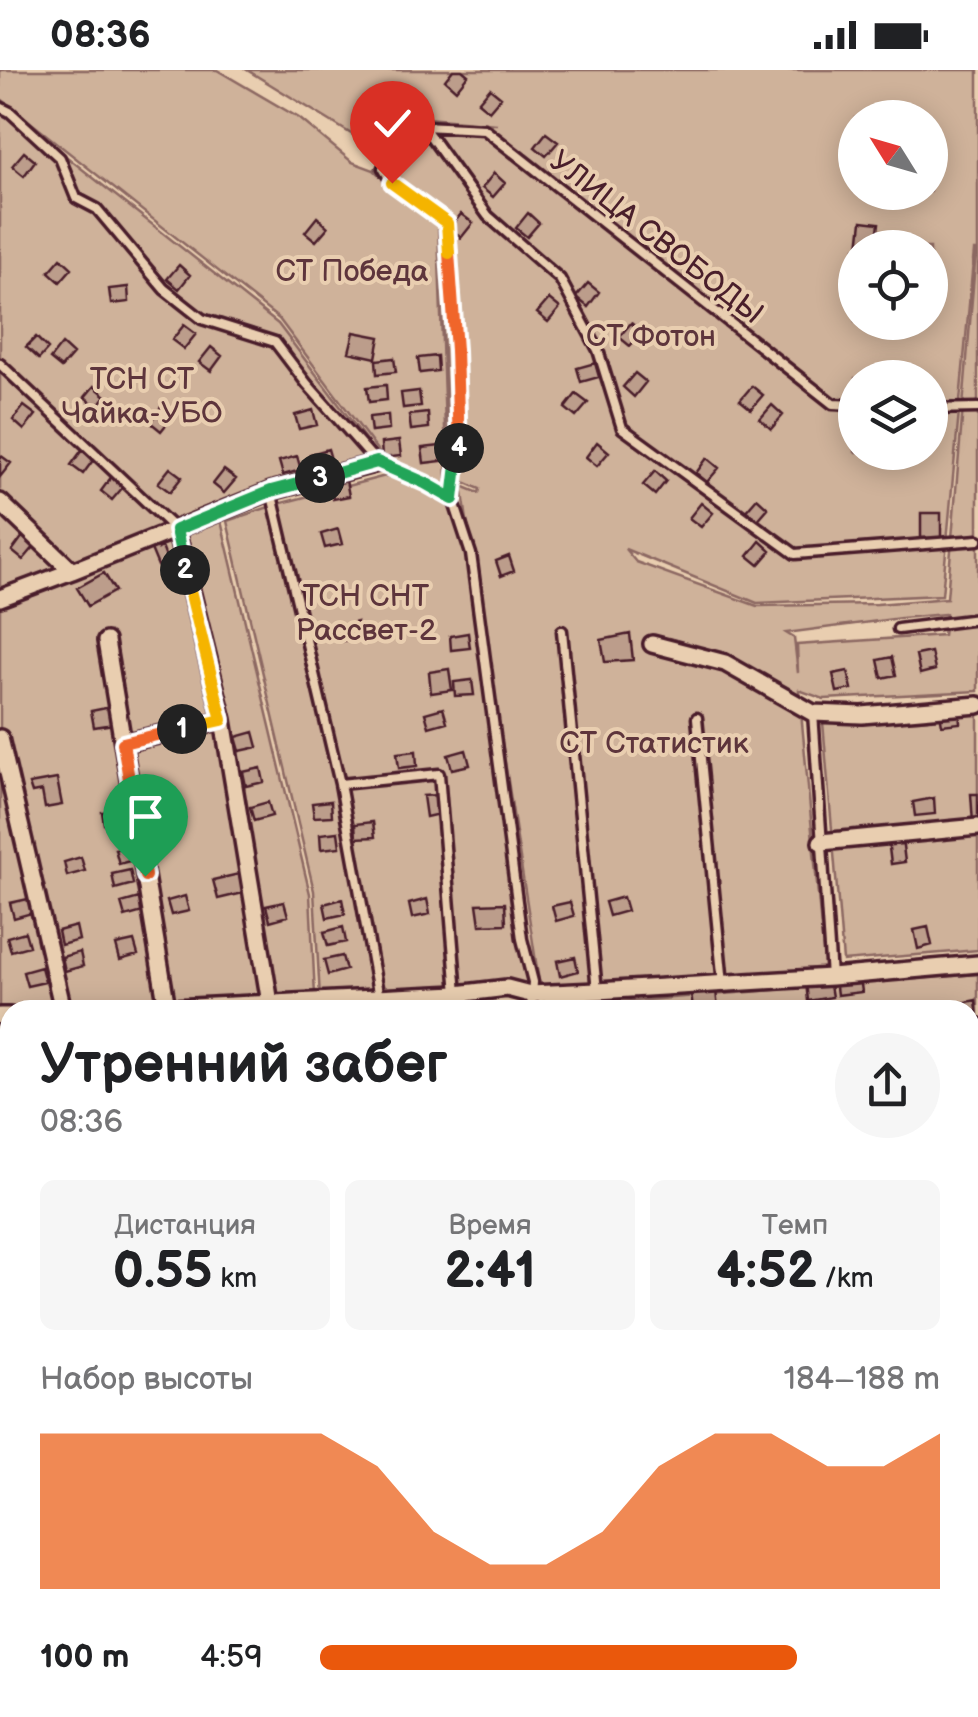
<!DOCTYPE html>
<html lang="ru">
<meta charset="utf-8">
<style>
:root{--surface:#fff;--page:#f6f6f6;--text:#202124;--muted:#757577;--accent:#ea580c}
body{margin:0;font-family:"Balsamiq Sans",sans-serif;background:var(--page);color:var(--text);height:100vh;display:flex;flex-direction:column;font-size:38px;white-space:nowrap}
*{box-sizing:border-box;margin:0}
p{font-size:32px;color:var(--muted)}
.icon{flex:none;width:55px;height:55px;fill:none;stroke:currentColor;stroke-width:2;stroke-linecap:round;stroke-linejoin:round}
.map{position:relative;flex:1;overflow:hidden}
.panel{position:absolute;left:0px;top:930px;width:980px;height:718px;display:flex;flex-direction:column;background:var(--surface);border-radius:30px 30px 0 0;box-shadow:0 5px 25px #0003}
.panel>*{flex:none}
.needle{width:65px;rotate:307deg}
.fabs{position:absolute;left:838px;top:30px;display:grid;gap:20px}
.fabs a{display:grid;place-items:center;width:110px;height:110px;border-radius:50%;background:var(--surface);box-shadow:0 5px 25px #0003;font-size:50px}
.pin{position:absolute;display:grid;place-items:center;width:85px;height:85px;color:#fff;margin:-102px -42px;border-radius:50% 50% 50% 0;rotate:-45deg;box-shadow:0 0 10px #0007}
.pin .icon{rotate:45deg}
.km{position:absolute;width:50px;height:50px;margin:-25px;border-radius:50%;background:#222;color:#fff;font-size:28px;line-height:50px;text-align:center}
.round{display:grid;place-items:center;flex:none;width:105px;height:105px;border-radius:52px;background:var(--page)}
.summary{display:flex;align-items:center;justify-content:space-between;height:170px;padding:0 40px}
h1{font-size:55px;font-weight:600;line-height:75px}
.metrics{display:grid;grid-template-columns:repeat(3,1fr);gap:15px;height:170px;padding:10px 40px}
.metrics div{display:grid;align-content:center;border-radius:15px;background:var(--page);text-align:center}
.metrics b{font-size:50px;font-weight:600}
.metrics small{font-size:28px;font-weight:400}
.metrics p{font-size:28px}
.chart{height:280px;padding:20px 40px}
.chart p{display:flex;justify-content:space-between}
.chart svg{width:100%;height:180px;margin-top:10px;fill:var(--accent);opacity:.7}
ul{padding:0 40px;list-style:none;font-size:32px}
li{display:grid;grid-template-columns:160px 120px 1fr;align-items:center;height:75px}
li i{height:25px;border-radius:12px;background:var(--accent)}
.status{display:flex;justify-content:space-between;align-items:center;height:70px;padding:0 50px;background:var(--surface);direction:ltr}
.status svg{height:28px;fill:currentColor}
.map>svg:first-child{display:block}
.green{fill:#cfb29a;stroke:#8c6862;stroke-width:2.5;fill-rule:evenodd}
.water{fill:#aa8a7b;stroke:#845f5b;stroke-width:2.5}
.building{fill:#bc9d8b;stroke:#4a1f2b;stroke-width:2.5}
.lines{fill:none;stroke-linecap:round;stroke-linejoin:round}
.service-casing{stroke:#4a1f2b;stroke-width:15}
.minor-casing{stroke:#4a1f2b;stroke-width:22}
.secondary-casing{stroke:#4a1f2b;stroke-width:30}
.path{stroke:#4a1f2b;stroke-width:2.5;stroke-dasharray:8 8;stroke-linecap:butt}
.service{stroke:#e9ceb0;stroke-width:8}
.minor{stroke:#e9ceb0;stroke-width:15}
.secondary{stroke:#e9ceb0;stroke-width:22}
.split-1-casing{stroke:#fff;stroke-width:20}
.split-2-casing{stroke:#fff;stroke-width:20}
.split-3-casing{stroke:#fff;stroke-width:20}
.split-4-casing{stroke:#fff;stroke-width:20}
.split-5-casing{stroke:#fff;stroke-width:20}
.split-6-casing{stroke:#fff;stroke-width:20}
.split-1{stroke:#f0652b;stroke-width:12}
.split-2{stroke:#f5b400;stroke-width:12}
.split-3{stroke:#22a559;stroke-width:12}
.split-4{stroke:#22a559;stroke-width:12}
.split-5{stroke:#f0652b;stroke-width:12}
.split-6{stroke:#f5b400;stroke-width:12}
.labels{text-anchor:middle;stroke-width:8;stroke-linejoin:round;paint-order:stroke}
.street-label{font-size:30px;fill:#4a1f2b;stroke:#e9ceb0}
.park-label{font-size:30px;fill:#5e353c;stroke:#e9ceb0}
</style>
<div class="status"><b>08:36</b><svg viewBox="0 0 49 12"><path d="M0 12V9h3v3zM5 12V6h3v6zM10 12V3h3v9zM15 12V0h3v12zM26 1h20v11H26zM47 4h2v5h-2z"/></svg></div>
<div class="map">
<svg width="978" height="1647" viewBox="0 0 978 1647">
<rect width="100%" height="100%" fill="#e9ceb0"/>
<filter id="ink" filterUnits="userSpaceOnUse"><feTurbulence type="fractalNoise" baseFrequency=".01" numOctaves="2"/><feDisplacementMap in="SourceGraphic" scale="20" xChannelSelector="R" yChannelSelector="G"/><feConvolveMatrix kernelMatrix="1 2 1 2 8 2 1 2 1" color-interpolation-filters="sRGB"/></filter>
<g filter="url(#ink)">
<!-- green -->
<path class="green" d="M0,0H217L299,48L352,92L374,100L414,138L375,99L387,80L420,52L497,54L415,47L379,81L247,0H978V621L824,629L799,620L825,901L540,918L473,485L533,913L531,922L320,928L314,821L227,451L278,434L401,402L392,400L279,249L0,28ZM855,48H930V122H855ZM438,159L450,406L480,419L479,423L462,416L470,471L456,419L447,414ZM855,178H930V252H855ZM974,181H976L947,528L877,534L757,536L636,492L625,479L757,533L942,525ZM855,308H930V382H855ZM946,544L943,565L797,575L798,603L794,568L786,563L901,548Z
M0,34L278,254L387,398L280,428L221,451L310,824L315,926L0,941V534L171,470L0,532Z
M978,644V880L843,891L823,652L919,650Z
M978,904V1038L970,1040V940H556L582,935Z
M478,932L483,940H350Z
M10,957V1236L0,1239V958Z
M978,1096V1170L970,1167V1100Z
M970,1197L978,1199V1294L970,1292Z
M0,1314L10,1324V1366L0,1368Z
M10,1437V1590L0,1587V1438Z"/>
<!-- water -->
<path class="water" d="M970,1329L978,1334V1647H287L294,1638H970Z"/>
<!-- building -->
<path class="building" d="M453,0H462L468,5L456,20L445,10Z
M490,18L501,27L489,41L478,32Z
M546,63L558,72L546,86L535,77Z
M24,82L35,91L24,106L12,96Z
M494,103L505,113L493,127L482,118Z
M528,143L539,153L527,167L516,158Z
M461,144L473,153L461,168L450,158Z
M317,147L328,157L316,171L305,162Z
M862,151L879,153L876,178H859Z
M61,188L72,198L60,212L49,202Z
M179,195L190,205L179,219L167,209Z
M588,213L599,222L588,237L576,227Z
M128,217L129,232L111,234L109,219Z
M549,229L560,238L548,252L537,243Z
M631,253L642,262L630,276L619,267Z
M184,255L196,264L184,279L172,270Z
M354,262L380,267L376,288L349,282Z
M36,267L48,279L39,289L26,277Z
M62,274L73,284L61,298L50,289Z
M211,277L222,286L211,301L199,292Z
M437,286L438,301L420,303L418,288Z
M394,288L396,302L377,304L376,290Z
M595,293L599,307L581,312L577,298Z
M635,303L646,312L634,327L623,317Z
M386,315L387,330L369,332L367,317Z
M94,316L106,326L93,342L89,339L93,334L85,327Z
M752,316L763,325L751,339L740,330Z
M419,321L421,336L403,338L401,323Z
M576,324L588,333L576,347L565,338Z
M772,335L783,345L771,359L760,349Z
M24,336L36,345L24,360L13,350Z
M161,337L173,346L161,361L150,352Z
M313,340L317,355L299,359L295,345Z
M428,343L429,358L411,360L409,345Z
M388,345L389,360L371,362L369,347Z
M399,371L401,386L382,388L381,373Z
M597,372L609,382L597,396L586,387Z
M441,376L442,391L424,393L422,378Z
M328,379L332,393L314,398L310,384Z
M82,380L94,389L83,404L71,395Z
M0,385L11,393L0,407Z
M297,386L301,400L283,405L279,391Z
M707,388L719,398L707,412L696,403Z
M170,398L182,407L170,422L158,413Z
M224,400L236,409L224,423L213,414Z
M655,401L666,411L655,425L643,415Z
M345,405L349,426L333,429L329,408Z
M112,406L124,416L112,430L101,421Z
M757,428L768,438L756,452L745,442Z
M701,433L713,443L701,457L689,448Z
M921,443H941V468H921Z
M338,459L342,474L325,478L321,464Z
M23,466L35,476L23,490L12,481Z
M760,471L771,481L759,495L748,486Z
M157,477L158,479L162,477L168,493L158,496L151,479Z
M509,486L514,501L501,506L496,491Z
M104,503L115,521L88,536L77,518Z
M357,552L361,567L343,571L339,557Z
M468,563L470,578L451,580L450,566Z
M630,564L633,590L605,592L601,570Z
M931,582L935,600L920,604L916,585Z
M892,587L896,605L882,608L878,590Z
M449,599L452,620L431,623L429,602Z
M848,601L852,619L837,622L833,604Z
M472,610L474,625L455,626L454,612Z
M111,637L114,654L94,657L91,641Z
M443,638L447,652L429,657L425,643Z
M959,641L960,653L942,655L940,643Z
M254,662L258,677L240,681L236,667Z
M466,680L470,695L452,699L448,685Z
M416,681L417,696L399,698L397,683Z
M261,698L264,712L246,716L243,702Z
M57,709L62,735L45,738L42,721L32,723L29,714Z
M971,724H978V753H973Z
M437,725L439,744L426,747L423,726Z
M934,728L935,744L915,746L913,732Z
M331,731L332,746L314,747L312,733Z
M268,732L272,746L254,751L250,737Z
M129,738L131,756L120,758L119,751L104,754L102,742Z
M373,752L375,767L356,768L355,754Z
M338,762L340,777L321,779L320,764Z
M902,768L905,792L891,794L888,770Z
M133,775L137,789L119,794L115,779Z
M81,787L85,801L67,806L64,792Z
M130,800L133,814L115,819L112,804Z
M239,804L243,823L218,829L213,810Z
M185,826L189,841L171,845L167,831Z
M623,827L627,841L609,846L605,832Z
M139,828L143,842L125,847L121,833Z
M28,829L32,843L14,848L10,833Z
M342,829L345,844L327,848L324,834Z
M427,829L430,844L412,848L409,834Z
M284,832L288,846L270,851L266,836Z
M570,832L574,846L556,851L552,836Z
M505,833L506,854L480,855L477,834Z
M76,856L79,870L61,875L58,861Z
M343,857L346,872L328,876L324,862Z
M928,857L932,875L918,879L914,860Z
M25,862L29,876L11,881L7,867Z
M134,871L138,885L120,890L116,875Z
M80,882L83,896L65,901L62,887Z
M342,886L346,900L328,905L324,890Z
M575,887L578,901L560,906L557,891Z
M41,897L45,912L27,916L23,902Z
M860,907L862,922L837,925L835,909Z
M829,909L832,927L808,931L806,912Z
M716,920L718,940H693L691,923Z
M976,930L978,948L970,950V940H963L962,933Z
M554,931L555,940H541L540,933Z"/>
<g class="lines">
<!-- service casing -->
<g class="service-casing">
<path id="service" d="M0,37L10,42L60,88L76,128L97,139L164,219L202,249L275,272L307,314L377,393L425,413L453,429L471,484L522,869L533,912L531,940
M423,56L488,146L560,209L598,280L622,358L795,484L978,470
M423,56L484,59L833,334L855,335
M423,56L391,81L383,98L392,113L447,153L456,280L459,376L453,429
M0,294L175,459
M930,339L978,338
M271,421L340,714L379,928
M898,559L978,549
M562,561L597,921
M813,643L831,907
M697,648L723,914
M340,714L439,704L457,924
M970,954L978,953
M0,1010L10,1009
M0,1139L10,1138
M0,1228L10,1233
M0,1297L10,1295
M0,1373L10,1371"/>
</g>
<!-- minor casing -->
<g class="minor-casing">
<path id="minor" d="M0,432L72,501
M176,460L223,650L270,933
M0,528L72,501L271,421L377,393
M106,571L167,938
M652,574L725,593L813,643L862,645L978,635
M0,668L63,940
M123,673L223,650
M821,772L978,757
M133,940L457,924L507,918L530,924L597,921L831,907L978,894
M0,946H10"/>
</g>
<!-- secondary casing -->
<g class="secondary-casing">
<path id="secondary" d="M970,1065L978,1064
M0,1259L10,1260"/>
</g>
<!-- path -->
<path class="path" d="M970,1177L978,1179"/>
<!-- service -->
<use href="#service" class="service"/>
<!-- minor -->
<use href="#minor" class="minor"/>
<!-- secondary -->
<use href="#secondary" class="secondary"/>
</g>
</g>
<g class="lines" filter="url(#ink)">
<!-- split-1 casing -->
<g class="split-1-casing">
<path id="split-1" d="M145,806L123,673L182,659"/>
</g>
<!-- split-2 casing -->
<g class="split-2-casing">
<path id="split-2" d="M182,659L222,650L185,500"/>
</g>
<!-- split-3 casing -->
<g class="split-3-casing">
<path id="split-3" d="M185,500L176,460L271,421L320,408"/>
</g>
<!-- split-4 casing -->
<g class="split-4-casing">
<path id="split-4" d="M320,408L377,392L425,413L453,429L459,378"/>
</g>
<!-- split-5 casing -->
<g class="split-5-casing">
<path id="split-5" d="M449,183L456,280L459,378"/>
</g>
<!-- split-6 casing -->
<g class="split-6-casing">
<path id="split-6" d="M392,113L447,153L449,183"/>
</g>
<!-- split-1 -->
<use href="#split-1" class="split-1"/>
<!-- split-2 -->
<use href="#split-2" class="split-2"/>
<!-- split-3 -->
<use href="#split-3" class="split-3"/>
<!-- split-4 -->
<use href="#split-4" class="split-4"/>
<!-- split-5 -->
<use href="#split-5" class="split-5"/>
<!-- split-6 -->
<use href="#split-6" class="split-6"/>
</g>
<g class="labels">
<!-- street labels -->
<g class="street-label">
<text transform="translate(657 167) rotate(38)" y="10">УЛИЦА СВОБОДЫ</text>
</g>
<!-- park labels -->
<g class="park-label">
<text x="352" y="211">СТ Победа</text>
<text x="651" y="276">СТ Фотон</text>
<text x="142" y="319">ТСН СТ<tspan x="142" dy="34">Чайка-УБО</tspan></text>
<text x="366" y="536">ТСН СНТ<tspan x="366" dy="34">Рассвет-2</tspan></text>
<text x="654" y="683">СТ Статистик</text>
</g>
</g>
</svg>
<div class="fabs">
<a><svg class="needle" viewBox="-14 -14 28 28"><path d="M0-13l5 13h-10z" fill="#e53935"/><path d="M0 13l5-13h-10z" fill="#757577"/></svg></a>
<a><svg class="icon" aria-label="locate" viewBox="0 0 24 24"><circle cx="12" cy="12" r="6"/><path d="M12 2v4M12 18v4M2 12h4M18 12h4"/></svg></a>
<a><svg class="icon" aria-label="layers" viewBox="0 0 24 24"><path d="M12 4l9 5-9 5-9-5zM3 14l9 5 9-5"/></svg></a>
</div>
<div class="pin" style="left:145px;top:806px;background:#1e9e55"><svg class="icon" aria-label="arrive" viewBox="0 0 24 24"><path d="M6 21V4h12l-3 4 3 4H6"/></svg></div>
<div class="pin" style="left:392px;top:113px;background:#d93025"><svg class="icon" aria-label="check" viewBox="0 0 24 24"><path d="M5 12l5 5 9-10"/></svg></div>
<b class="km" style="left:182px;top:659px">1</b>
<b class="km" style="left:185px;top:500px">2</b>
<b class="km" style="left:320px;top:408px">3</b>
<b class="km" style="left:459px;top:378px">4</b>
<section class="panel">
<div class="summary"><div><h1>Утренний забег</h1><p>08:36</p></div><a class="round"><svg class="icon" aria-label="share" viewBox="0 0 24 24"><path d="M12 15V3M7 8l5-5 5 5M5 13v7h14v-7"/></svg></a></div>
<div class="metrics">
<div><p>Дистанция</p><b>0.55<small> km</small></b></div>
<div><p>Время</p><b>2:41</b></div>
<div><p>Темп</p><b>4:52<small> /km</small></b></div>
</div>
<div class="chart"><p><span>Набор высоты</span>184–188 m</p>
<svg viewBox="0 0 160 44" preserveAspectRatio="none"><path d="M0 44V6L10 6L20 6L30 6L40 6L50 6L60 14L70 30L80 38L90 38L100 30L110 14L120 6L130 6L140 14L150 14L160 6V44z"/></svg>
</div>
<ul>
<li><b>100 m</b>4:59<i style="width:77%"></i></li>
</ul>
</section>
</div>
